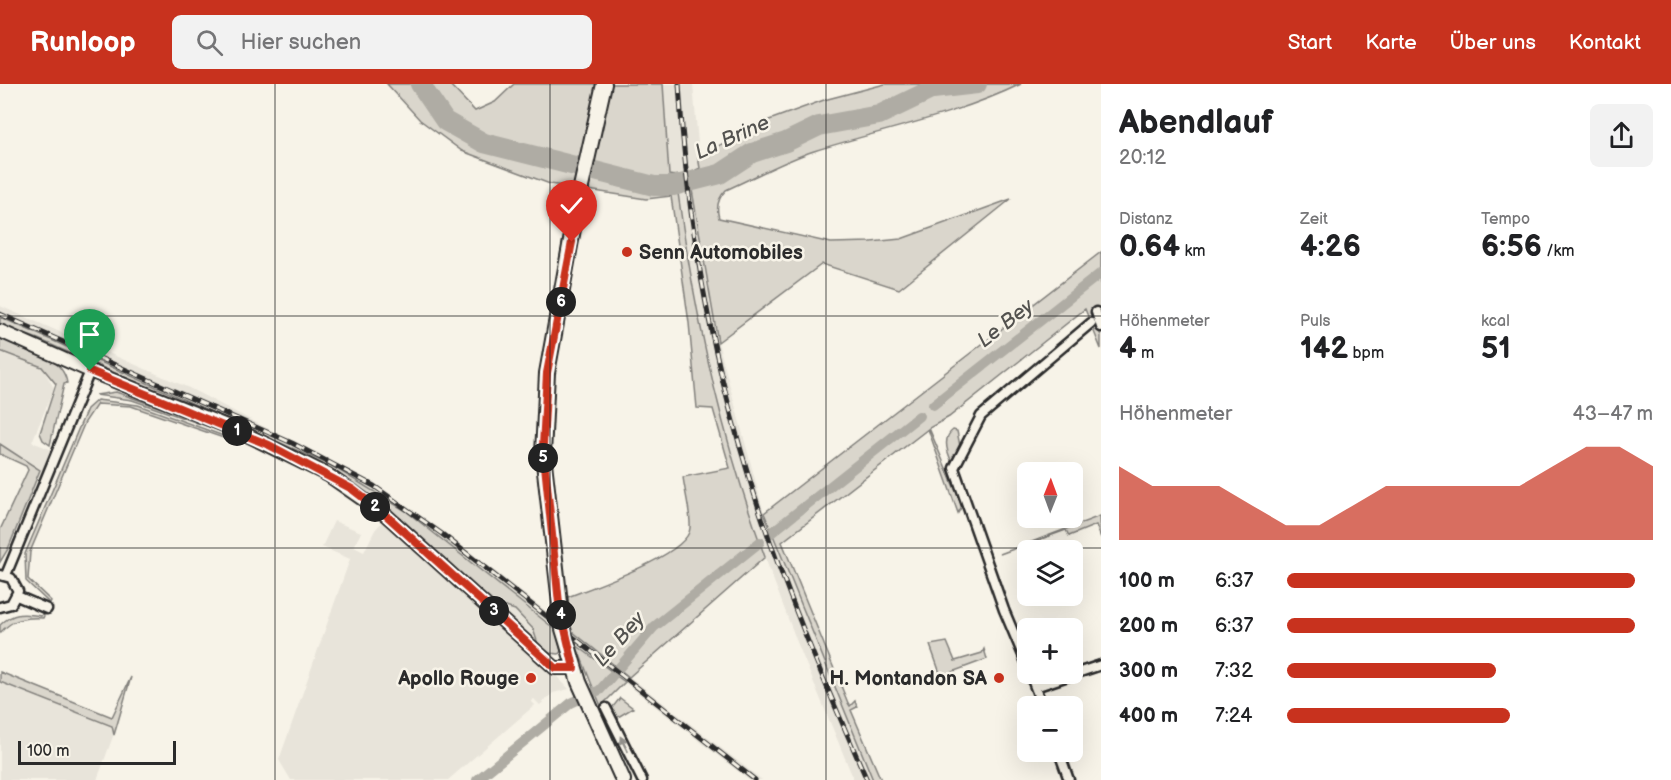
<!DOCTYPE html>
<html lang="de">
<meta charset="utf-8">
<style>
:root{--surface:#fff;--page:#f2f2f2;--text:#202124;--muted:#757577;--accent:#c8321e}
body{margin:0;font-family:"Balsamiq Sans",sans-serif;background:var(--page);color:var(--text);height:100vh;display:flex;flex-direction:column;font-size:22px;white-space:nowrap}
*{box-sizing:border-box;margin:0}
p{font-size:20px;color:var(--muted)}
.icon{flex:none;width:33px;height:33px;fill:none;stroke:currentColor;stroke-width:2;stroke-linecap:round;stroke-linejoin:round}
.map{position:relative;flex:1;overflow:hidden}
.sheet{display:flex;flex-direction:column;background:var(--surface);width:570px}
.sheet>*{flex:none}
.needle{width:39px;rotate:1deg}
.buttons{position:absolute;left:1017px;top:378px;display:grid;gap:12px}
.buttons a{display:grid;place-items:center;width:66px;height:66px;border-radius:9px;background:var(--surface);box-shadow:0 6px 24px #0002;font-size:30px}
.scale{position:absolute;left:18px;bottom:15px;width:158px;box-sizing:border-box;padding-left:6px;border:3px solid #2b2b2b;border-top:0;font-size:16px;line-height:21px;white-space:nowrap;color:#2b2b2b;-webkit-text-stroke:4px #f7f3e8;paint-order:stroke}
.pin{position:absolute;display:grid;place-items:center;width:51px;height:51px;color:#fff;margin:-62px -26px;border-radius:50% 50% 50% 0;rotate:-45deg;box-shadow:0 0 6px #0007}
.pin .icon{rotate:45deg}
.km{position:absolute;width:30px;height:30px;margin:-15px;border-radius:50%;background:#222;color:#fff;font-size:16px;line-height:30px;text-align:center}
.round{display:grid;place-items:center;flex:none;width:63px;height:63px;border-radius:9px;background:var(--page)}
.headline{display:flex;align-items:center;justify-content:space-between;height:102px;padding:0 18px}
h1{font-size:33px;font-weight:600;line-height:45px}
.stats{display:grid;grid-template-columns:repeat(3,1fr);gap:9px;height:102px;padding:6px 18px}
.stats div{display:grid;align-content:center}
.stats b{font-size:30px;font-weight:600}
.stats small{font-size:16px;font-weight:400}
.stats p{font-size:16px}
.chart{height:168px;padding:12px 18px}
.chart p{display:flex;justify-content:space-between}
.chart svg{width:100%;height:108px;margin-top:6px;fill:var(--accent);opacity:.7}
ul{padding:0 18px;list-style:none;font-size:20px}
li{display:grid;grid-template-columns:96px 72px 1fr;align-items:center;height:45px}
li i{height:15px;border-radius:8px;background:var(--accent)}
header{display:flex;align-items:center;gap:36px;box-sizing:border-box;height:84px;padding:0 30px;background:var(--accent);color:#fff}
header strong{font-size:28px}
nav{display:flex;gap:33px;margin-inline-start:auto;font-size:21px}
.search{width:420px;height:54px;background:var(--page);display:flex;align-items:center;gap:15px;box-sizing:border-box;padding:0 21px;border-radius:9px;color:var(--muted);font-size:22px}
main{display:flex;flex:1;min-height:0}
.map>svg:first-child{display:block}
.built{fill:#e8e4da}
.green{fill:#dad6cc;stroke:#82807c;stroke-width:1.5}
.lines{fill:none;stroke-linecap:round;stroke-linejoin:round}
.canal{stroke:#afaca4;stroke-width:10}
.river{stroke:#afaca4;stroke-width:20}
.street-casing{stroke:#2b2b2b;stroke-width:13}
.secondary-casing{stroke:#2b2b2b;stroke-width:16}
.primary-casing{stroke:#2b2b2b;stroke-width:18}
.street{stroke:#f7f3e8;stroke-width:8}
.secondary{stroke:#f7f3e8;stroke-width:12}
.primary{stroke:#f7f3e8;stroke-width:14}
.rail-casing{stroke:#2b2b2b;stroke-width:5}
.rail{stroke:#f7f3e8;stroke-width:3;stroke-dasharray:9;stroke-linecap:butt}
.oneway{fill:#918f8a}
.route-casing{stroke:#fff;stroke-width:12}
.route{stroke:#c8321e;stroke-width:8}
.grid{fill:none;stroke:#2b2b2b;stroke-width:1.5;stroke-opacity:0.55}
.poi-dot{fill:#c8321e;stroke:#f7f3e8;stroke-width:2}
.labels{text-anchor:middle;stroke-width:5;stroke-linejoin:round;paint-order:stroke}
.poi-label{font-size:20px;font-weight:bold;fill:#2b2b2b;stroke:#f7f3e8;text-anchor:end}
.water-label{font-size:21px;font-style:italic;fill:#53524f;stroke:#f7f3e8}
</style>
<header>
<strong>Runloop</strong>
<div class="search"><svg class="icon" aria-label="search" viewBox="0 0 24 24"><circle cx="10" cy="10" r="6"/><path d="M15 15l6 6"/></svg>Hier suchen</div>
<nav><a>Start</a><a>Karte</a><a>Über uns</a><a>Kontakt</a></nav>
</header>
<main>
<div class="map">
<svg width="1101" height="696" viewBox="0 0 1101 696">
<rect width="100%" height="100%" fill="#f7f3e8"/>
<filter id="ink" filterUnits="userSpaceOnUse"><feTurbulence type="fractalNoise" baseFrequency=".0167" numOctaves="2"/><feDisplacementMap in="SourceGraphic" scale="12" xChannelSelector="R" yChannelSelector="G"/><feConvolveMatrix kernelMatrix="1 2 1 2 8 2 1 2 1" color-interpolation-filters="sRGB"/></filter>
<g filter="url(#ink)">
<!-- built -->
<path class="built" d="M663,0H693L700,84L691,89L669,91Z
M692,106L718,258L764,429L873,696H854L797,558L756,450L730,369L705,268L690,193L678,109Z
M0,222L189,304L377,401L443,447L762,696H749L406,427L373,406L310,371L0,233Z
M0,267L42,283L54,304L32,358L57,368L48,390L0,360Z
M387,432L484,518L514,526L534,549L532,567L569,605L553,609L540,621L534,615L531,617L535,621L448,696H291L279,676L350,475L322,463L334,437L361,448L354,463L364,468L375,446Z
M0,588L119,636L97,696H0Z"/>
<!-- green -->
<path class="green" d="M387,0H449L475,27L495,18L514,0H663L669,91C680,93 690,90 700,84L698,73L761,39L824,16L885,0H1021C955,32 884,45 814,67C784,77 755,93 726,106C718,114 716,124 719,134L831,159L871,158L901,155L1011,115L899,205L822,180L718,258L692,106L678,109C695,234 722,355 765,473L629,593L562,539L558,517C583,506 689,472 690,444C691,429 685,409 683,393L730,384L713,325L697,324L689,239L671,112L646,115L550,100L462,67L420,36Z
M1101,168V230L1093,229L1101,252V265L1085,225L949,333L929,344L962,422L958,429L928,345L782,458L848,619L850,622L855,617L857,623L851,626L881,696H873L764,429Z
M0,233L332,382L406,427L556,546L561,567L559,570L549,569L538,560L533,545L515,526L493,519L404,437L357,401L319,379L38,255L0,241Z
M0,253C23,263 63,271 67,299L64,300L50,361L43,356L40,349L56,300L42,283L0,267Z
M116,308L215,343L258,363L215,345L132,316L96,311Z
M97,316L138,321L235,356L232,357L131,322L97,320L85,338L30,468L28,495L51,517L43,534C25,533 12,535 0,549V541C13,528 24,529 41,532L48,518L26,497L25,470L87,325Z
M953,346L957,347L960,362L952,378C947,368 942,354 953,346Z
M0,360L40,386L8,465L0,478V446L28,386L26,382L0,370Z
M1100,432L1101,454L1096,441L1069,452L1066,446L1000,470Z
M947,558L955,577L982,569L984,565L987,575L941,592L930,561Z
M576,561L611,587L600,603L594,606Z
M0,588L112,633L131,593L114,651L112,642L0,598Z
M615,591L625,598L601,622L596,610L607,602Z
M620,614L633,624L618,633V636L612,624Z"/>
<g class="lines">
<!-- canal -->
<path class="canal" d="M933,321L1101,189
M771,449L919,332
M477,696L571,619L600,606L654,543L760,458"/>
<!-- river -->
<path class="river" d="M420,0L445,37L484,59L654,102H673L720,90L752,69L786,58L819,42L879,31L933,5L977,0"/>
<!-- street casing -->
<g class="street-casing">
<path id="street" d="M1096,228L1101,243
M0,491L11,494L18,507L11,520L0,523
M6,491L90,287
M17,512L47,525
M1028,583L1004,526L954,384L981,332L1091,239
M1030,590L1040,616L1046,622
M1035,603L1101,581
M606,624L642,696
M1059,668L1069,696"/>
</g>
<!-- secondary casing -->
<g class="secondary-casing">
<path id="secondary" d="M0,247L90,287L239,347L328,391L387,432L555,584H574"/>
</g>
<!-- primary casing -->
<g class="primary-casing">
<path id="primary" d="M604,0L579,112L547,289L543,370L563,545L579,598L623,696"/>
</g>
<!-- street -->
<use href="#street" class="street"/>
<!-- secondary -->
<use href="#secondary" class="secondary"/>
<!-- primary -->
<use href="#primary" class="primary"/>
<!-- rail casing -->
<g class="rail-casing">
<path id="rail" d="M679,0C687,146 715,292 761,431C791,521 829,609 867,696
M0,230L292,359L374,402L442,450L755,696"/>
</g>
<!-- rail -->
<use href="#rail" class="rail"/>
</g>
<!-- one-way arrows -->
<defs><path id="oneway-solid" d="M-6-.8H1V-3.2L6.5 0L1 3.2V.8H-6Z" transform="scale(1.5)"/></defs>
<use class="oneway" href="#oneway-solid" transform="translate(624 660) rotate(-116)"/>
</g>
<g class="lines" filter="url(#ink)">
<!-- route casing -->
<g class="route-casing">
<path id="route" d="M90,287L269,361L352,405L387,432L555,584H574L559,519L543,362L547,289L572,158"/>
</g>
<!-- route -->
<use href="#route" class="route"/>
</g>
<!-- grid -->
<path class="grid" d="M275,0V696M550,0V696M826,0V696M0,232H1101M0,464H1101"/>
<!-- markers -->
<g class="poi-dot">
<circle cx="627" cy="168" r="6"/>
<circle cx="531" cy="594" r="6"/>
<circle cx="999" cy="594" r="6"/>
</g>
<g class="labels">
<!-- poi labels -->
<g class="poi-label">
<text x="639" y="175" text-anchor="start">Senn Automobiles</text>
<text x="519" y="601">Apollo Rouge</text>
<text x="987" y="601">H. Montandon SA</text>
</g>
<!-- water labels -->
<g class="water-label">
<text transform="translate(732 53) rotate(-24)" y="7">La Brine</text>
<text transform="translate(1005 239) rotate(-38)" y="7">Le Bey</text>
<text transform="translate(619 555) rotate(-48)" y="7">Le Bey</text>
</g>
</g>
</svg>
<div class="buttons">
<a><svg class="needle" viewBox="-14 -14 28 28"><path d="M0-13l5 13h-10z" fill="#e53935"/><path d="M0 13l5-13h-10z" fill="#757577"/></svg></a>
<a><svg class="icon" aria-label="layers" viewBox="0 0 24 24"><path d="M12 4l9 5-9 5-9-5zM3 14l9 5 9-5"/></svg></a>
<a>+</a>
<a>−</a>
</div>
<div class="scale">100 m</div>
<div class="pin" style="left:90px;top:287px;background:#1e9e55"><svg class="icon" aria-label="arrive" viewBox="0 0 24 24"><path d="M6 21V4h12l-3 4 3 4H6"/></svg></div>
<div class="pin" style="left:572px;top:158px;background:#d93025"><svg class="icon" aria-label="check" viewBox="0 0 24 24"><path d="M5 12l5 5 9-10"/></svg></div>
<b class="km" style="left:237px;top:347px">1</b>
<b class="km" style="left:375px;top:423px">2</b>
<b class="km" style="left:494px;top:527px">3</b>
<b class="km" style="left:561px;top:531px">4</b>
<b class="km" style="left:543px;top:374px">5</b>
<b class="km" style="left:561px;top:218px">6</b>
</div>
<section class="sheet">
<div class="headline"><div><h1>Abendlauf</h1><p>20:12</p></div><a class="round"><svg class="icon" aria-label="share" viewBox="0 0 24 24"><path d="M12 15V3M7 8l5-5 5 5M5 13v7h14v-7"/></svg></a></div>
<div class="stats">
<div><p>Distanz</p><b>0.64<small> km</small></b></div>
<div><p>Zeit</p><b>4:26</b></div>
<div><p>Tempo</p><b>6:56<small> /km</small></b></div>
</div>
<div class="stats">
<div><p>Höhenmeter</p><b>4<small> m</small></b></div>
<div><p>Puls</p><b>142<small> bpm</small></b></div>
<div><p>kcal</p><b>51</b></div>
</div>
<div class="chart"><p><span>Höhenmeter</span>43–47 m</p>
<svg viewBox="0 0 160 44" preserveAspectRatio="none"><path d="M0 44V14L10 22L20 22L30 22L40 30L50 38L60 38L70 30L80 22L90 22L100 22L110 22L120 22L130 14L140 6L150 6L160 14V44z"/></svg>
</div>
<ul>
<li><b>100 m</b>6:37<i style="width:95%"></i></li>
<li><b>200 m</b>6:37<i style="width:95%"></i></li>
<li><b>300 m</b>7:32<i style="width:57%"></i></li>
<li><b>400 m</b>7:24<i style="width:61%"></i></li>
</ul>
</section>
</main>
